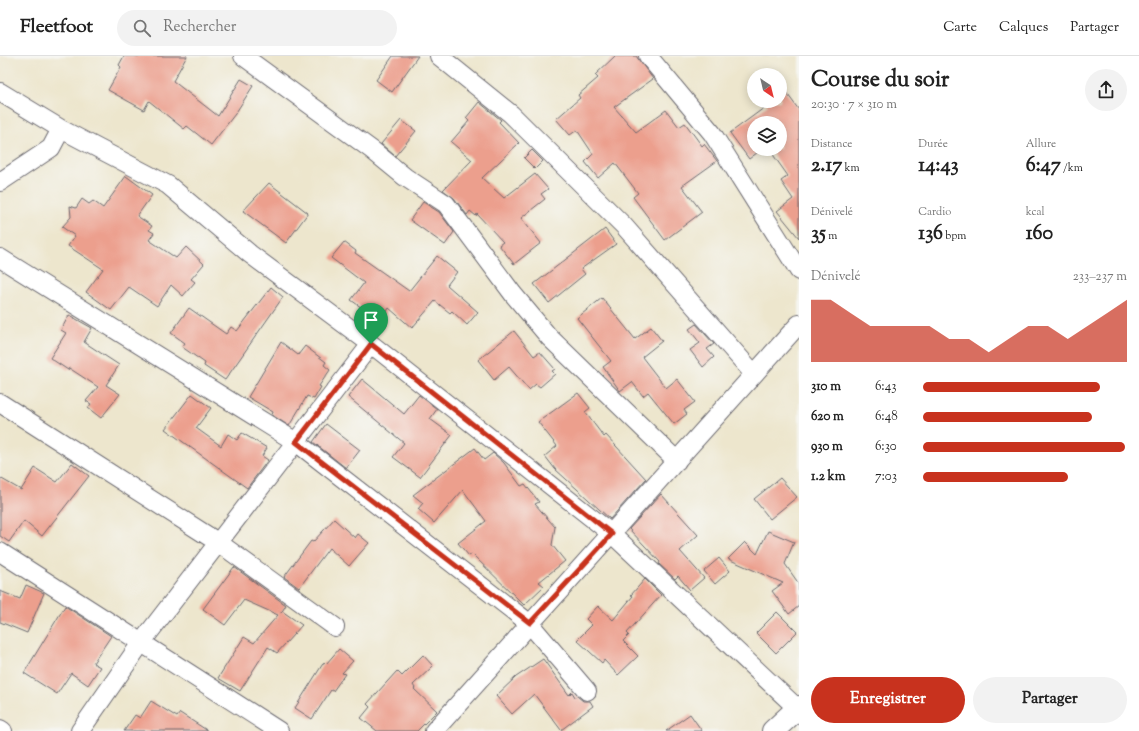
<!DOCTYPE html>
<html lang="fr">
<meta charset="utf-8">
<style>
:root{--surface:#fff;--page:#f2f2f2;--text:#222;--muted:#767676;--line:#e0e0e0;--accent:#c8321e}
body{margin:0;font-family:"Sorts Mill Goudy",serif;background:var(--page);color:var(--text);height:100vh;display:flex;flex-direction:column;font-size:15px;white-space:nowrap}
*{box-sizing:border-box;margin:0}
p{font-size:13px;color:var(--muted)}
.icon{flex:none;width:22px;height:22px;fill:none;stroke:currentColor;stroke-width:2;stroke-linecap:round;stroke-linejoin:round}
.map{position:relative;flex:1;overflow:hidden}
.drawer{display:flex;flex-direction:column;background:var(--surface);width:340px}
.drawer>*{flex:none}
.needle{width:26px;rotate:145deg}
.controls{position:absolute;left:747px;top:12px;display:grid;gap:8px}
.controls a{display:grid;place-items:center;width:40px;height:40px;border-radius:50%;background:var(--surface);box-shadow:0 2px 10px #0003;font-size:20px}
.pin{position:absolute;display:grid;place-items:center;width:34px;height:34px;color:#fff;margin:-41px -17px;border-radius:50% 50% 50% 0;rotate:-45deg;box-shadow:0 0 4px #0007}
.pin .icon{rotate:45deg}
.round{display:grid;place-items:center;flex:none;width:42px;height:42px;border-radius:21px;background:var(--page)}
.overview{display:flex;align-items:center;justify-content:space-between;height:68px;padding:0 12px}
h1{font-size:22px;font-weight:800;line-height:30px}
.figures{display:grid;grid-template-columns:repeat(3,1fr);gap:6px;height:68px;padding:4px 12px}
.figures div{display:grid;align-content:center}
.figures b{font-size:20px;font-weight:800}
.figures small{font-size:11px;font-weight:400}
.figures p{font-size:11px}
.chart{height:112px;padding:8px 12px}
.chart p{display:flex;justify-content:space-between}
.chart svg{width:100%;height:72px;margin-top:4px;fill:var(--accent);opacity:.7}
.primary-button{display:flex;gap:8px;margin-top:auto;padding:8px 12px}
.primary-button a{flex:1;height:46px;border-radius:24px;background:var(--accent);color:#fff;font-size:16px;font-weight:800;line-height:46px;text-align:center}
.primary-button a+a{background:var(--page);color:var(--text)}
ul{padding:0 12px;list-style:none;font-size:13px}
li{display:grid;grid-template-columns:64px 48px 1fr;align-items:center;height:30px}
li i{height:10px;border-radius:5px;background:var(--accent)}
header{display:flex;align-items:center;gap:24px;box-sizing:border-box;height:56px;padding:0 20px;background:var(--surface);border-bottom:1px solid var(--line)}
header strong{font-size:19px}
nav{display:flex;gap:22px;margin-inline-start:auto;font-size:14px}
.search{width:280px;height:36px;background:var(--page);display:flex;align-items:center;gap:10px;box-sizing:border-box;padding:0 14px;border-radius:22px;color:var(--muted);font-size:15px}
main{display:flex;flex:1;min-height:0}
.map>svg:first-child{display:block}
.building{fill:#ec9f8d}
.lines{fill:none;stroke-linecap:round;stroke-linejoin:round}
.street-casing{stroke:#69676e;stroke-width:20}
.highway-casing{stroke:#69676e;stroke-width:24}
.street{stroke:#fff;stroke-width:18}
.highway{stroke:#fff;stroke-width:22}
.route-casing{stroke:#fff;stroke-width:8}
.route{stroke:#c8321e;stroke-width:5}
</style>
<header>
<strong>Fleetfoot</strong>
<div class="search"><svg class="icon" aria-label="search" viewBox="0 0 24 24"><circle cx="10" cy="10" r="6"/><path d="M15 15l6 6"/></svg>Rechercher</div>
<nav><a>Carte</a><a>Calques</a><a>Partager</a></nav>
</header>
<main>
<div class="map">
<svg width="799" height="675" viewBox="0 0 799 675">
<rect width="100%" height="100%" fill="#f6f6f2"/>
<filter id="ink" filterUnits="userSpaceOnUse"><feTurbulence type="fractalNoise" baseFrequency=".025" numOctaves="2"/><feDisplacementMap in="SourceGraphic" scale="8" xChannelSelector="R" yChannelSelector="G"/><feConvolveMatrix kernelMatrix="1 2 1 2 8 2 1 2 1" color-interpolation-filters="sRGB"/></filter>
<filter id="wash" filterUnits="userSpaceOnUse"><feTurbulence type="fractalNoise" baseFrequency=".012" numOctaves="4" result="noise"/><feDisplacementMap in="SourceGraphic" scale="16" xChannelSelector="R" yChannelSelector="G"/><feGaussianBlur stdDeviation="0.9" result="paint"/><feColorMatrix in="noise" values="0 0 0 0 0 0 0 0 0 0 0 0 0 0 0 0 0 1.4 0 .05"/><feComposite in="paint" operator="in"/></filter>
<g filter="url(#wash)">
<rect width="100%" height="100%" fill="#ede6cd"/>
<g id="blocks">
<!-- building -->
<path class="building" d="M124,0H187L173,25L218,60L241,23L253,30L235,58L211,89L187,70L184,73L149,45L144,54L108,34L121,11L119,9Z
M393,0H418L392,36L376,24Z
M615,0H636L653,23L614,51L636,76L666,54L679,71L685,67L702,90L704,88L717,105L682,130L702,156L665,184L633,141L638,137L615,107L598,122L585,106L593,98L577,74L570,79L556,63L580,42L578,39L598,22L595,19Z
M780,28L799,54V182L777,155L793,143L781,125L788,120L769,93H780V67H754V93H762L749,103L730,77L768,49L765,45H780Z
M479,46L501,64L499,66L519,87L482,122L504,142L535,118L548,133L541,138L545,143L521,162L541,187L514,208L499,189L503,186L477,158L476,160L470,155L467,159L454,142L443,134L472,104L451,86L469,65L466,62Z
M401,64L416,75L395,100L381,88Z
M532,94L543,105L535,113L524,102Z
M126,120L152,139L137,160L152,170L149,174L154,177L149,184L176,202L186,191L204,208L191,223L195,226L183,240L171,229L157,250L129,231L111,254L86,236L103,213L68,190L75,180L62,171L71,161L70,150L76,152L82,143L89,148L93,145L103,152Z
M269,127L308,157L286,187L243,155Z
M423,146L439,156L454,176L445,189L410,164Z
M605,173L616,188L581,213L585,218L549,247L534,228Z
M344,186L356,195L355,197L409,235L437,200L457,216L447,229L478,256L467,269L452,255L450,257L435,245L412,272L389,252L384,260L368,250L365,254L351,244L364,227L331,202Z
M271,231L283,241L225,324L204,310L205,307L182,291L185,287L171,277L189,252L226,278L231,271L237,275Z
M602,242L635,283L651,271L662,285L642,301L666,332L677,323L695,346L684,354L687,358L674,368L648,336L643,340L632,326L620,335L603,311L611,305L577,262Z
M69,259L92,272L84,286L119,309L106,329L120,338L101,362L88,352L91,348L86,345L98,331L69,312L68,314L50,302L66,277L61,274Z
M696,268L714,288L707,293L714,301L703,311L690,294L700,287L689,273Z
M514,275L534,300L540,296L555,313L552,315L555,318L540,331L536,328L529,334L509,311L494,324L478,304Z
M281,286L298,299L305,290L326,306L324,309L330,314L319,330L321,331L314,343L307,340L289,370L272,359L273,356L248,341Z
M362,323L404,358L419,339L437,353L430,363L452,379L420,421L393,401L404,387L348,341Z
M578,337L590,352L585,356L604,381L606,379L646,423L610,463L555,413L545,400L557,390L538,366Z
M192,338L211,352L196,372L221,390L228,378L237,384L242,377L267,392L262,400L268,404L247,432L165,373Z
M326,368L360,394L346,412L313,386Z
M475,392L484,404L493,397L504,407L521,430L525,428L539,446L535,448L555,471L552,489L565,505L539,526L544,530L524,549L472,498L469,500L458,487L486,465L463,434L434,467L418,453L423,447L413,439Z
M72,407L89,420L42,480L24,465L9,486L0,480V422L21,434L35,412L57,426Z
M780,422L797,441L770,463L754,443Z
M661,438L698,479L680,495L704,522L690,534L678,520L675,523L659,508L660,506L629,473Z
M334,463L355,482L358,478L369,487L349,510L329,492L299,532L284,521L311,485L313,486Z
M768,475L794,486L785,508L799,528V550L789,558L772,535L783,527L728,503L745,486L757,498Z
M719,502L730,515L715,528L704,515Z
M234,511L286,549L281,557L282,555L302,569L277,597L268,591L240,635L218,622L244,581L254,587L278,559L244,544L225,569L203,553Z
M645,523L661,539L627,577L629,579L623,585L638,600L618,619L604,604L602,607L577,584L592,569L586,563L598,550L613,564L633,540L631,539Z
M26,529L44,537L27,577L0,566V535L20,543Z
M65,550L111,580L93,607L100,611L88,629L71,617L57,638L24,617Z
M777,556L797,576L776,597L756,577Z
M339,593L353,605L342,617L345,618L333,635L331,634L312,663L295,652L324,606L326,608Z
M423,599L433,610L413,629L415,632L414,633L437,655L417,675H377L361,662L370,651L367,648L397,615L402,620Z
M543,603L569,639L572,636L575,641L577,640L583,645H590L593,650L561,674L534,638L512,658L496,640L516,621Z
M151,645L177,661L180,657L208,675H124L135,659L140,662Z
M690,658L702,675H666Z"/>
</g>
</g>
<g filter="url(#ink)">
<use href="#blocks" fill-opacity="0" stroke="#69676e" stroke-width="1"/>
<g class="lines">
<!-- street casing -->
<g class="street-casing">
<path id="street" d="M243,0L372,94L405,121L446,148L513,238L549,281L677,405
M439,0L511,58L624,170L754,318
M648,0L712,77L799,215
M0,36L61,73L168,129L250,198L371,288L612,478L798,653
M0,126L51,92L61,73
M0,202L296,386L529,567L587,635
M0,347L219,487L335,571
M0,496L279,675
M0,673L3,675
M80,675L141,587L371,288
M434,675L799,268"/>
</g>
<!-- highway casing -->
<g class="highway-casing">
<path id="highway" d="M773,675L799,651"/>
</g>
<!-- street -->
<use href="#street" class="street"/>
<!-- highway -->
<use href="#highway" class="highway"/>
</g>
</g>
<g class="lines" filter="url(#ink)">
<!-- route casing -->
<g class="route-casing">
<path id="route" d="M371,288L612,478L530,567L296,386Z"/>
</g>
<!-- route -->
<use href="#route" class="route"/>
</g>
</svg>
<div class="controls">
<a><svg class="needle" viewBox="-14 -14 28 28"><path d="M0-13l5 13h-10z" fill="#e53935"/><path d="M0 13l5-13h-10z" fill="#767676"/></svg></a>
<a><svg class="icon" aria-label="layers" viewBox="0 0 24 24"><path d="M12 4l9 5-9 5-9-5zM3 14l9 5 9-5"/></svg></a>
</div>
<div class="pin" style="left:371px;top:288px;background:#1e9e55"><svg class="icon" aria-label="arrive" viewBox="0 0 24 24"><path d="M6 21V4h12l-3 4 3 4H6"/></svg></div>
</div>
<section class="drawer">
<div class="overview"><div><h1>Course du soir</h1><p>20:30 · 7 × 310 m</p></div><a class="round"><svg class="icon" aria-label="share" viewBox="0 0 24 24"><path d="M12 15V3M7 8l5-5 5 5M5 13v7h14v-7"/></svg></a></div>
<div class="figures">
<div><p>Distance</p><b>2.17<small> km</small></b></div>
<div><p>Durée</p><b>14:43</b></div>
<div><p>Allure</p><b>6:47<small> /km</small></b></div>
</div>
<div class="figures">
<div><p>Dénivelé</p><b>35<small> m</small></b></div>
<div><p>Cardio</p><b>136<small> bpm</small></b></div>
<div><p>kcal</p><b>160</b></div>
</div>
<div class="chart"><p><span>Dénivelé</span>233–237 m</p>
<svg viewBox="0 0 160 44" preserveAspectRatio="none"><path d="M0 44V6L10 6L20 14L30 22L40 22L50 22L60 22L70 30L80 30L90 38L100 30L110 22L120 22L130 30L140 22L150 14L160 6V44z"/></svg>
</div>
<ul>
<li><b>310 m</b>6:43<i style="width:87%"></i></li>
<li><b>620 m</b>6:48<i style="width:83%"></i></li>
<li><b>930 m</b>6:30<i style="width:99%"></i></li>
<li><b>1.2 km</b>7:03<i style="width:71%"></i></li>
</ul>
<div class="primary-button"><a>Enregistrer</a><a>Partager</a></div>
</section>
</main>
